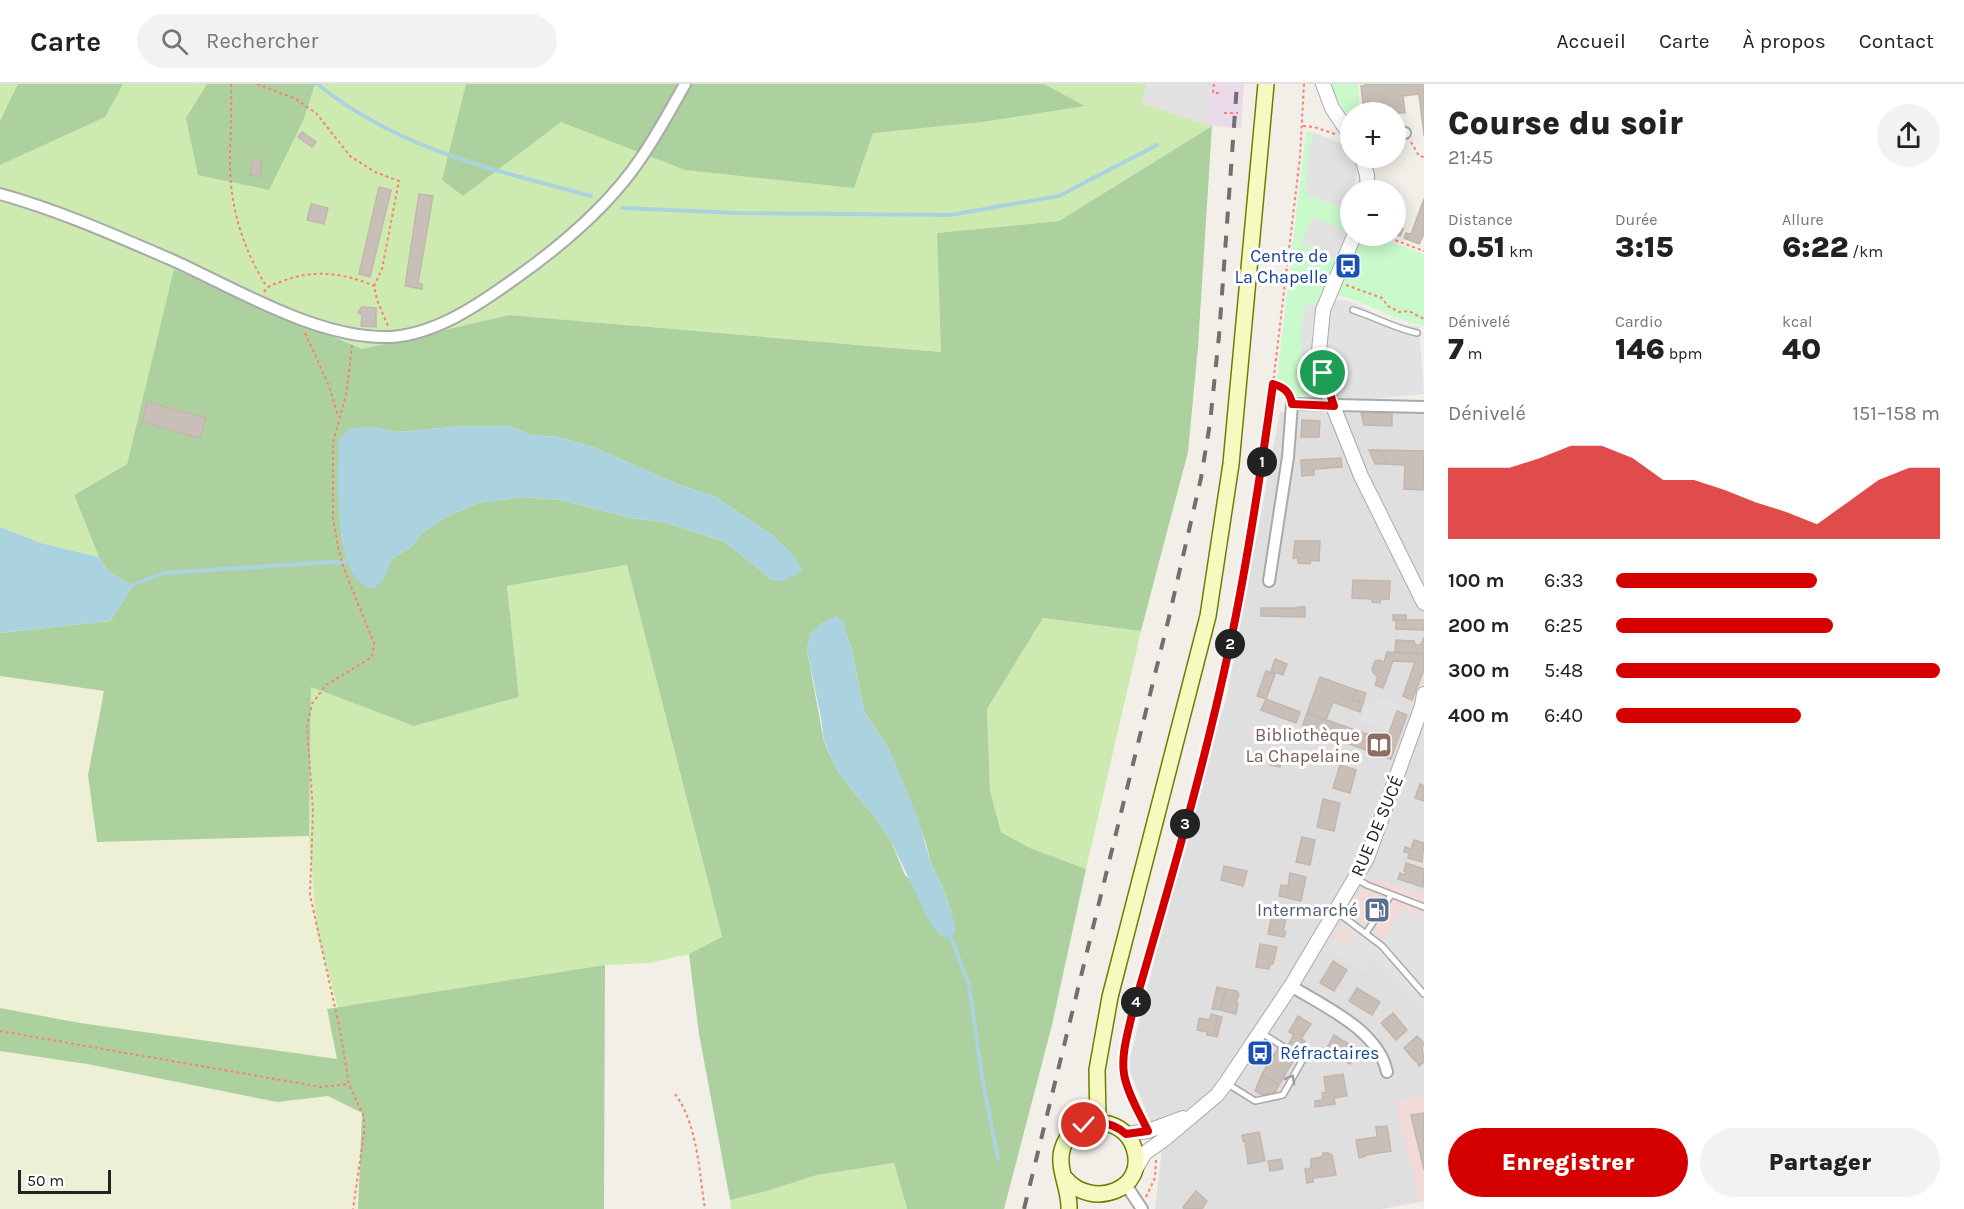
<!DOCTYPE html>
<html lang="fr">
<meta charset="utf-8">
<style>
:root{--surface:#fff;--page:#f2f2f2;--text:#222;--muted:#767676;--line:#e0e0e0;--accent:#d40000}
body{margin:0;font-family:Karla,sans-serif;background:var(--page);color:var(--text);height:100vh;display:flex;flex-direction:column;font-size:22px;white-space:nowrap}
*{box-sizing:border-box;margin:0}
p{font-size:20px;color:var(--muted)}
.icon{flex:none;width:33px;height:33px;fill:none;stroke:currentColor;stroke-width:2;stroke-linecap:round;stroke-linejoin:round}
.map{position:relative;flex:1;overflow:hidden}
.panel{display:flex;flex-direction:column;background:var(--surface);width:540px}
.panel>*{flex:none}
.controls{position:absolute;left:1340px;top:18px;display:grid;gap:12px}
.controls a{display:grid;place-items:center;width:66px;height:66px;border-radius:50%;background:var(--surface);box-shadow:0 3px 15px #0003;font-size:30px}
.scale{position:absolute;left:18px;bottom:15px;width:93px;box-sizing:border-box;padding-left:6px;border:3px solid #222;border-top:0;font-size:16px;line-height:21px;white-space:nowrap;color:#222;-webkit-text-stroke:4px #fff;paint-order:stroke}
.pin{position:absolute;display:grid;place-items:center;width:51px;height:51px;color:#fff;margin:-26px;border:3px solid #fff;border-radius:50%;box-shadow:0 2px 6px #0007}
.km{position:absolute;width:30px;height:30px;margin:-15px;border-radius:50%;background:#222;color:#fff;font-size:16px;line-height:30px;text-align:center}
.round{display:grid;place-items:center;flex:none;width:63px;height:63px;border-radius:32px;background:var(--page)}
.headline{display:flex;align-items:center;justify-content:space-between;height:102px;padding:0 24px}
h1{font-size:33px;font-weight:800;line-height:45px}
.metrics{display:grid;grid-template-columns:repeat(3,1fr);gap:9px;height:102px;padding:6px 24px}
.metrics div{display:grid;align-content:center}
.metrics b{font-size:30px;font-weight:800}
.metrics small{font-size:16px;font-weight:400}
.metrics p{font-size:16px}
.chart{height:168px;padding:12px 24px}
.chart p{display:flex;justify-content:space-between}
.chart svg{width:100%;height:108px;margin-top:6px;fill:var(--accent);opacity:.7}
.action{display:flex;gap:12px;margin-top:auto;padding:12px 24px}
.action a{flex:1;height:69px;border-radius:36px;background:var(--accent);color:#fff;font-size:24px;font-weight:800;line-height:69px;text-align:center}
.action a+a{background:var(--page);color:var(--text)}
ul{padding:0 24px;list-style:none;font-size:20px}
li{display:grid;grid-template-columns:96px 72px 1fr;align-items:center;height:45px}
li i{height:15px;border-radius:8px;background:var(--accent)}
header{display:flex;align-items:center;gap:36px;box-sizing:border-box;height:84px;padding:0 30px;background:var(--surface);border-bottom:2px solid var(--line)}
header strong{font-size:28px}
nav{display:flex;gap:33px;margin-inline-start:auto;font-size:21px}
.search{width:420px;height:54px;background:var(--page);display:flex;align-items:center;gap:15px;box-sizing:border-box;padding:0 21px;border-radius:33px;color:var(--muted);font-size:22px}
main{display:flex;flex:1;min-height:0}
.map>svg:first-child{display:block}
.residential{fill:#e0dfdf}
.commercial{fill:#f2dad9}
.industrial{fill:#ebdbe8}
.farmland{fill:#eef0d5}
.grass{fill:#cdebb0}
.forest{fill:#add19e;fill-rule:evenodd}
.park{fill:#c8facc}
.parking{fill:#e2e2e2}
.water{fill:#aad3df}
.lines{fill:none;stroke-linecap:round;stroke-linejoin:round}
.stream{stroke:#aad3df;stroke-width:4}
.building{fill:#c7bfb8;stroke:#c4b6ab;stroke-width:1.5}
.service-casing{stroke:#a9a9a9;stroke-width:8}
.minor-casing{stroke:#a9a9a9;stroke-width:14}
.tertiary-casing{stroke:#a9a9a9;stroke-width:16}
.secondary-casing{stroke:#707d05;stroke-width:18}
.path{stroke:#fa8072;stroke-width:2;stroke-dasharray:3 3;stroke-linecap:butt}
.service{stroke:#fff;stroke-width:5}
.minor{stroke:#fff;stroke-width:10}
.tertiary{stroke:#fff;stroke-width:14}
.secondary{stroke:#f7fabf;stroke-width:15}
.rail{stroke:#707070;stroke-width:4;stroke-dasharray:12 12;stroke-linecap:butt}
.oneway{stroke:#9c9c9c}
.route-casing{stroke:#fff;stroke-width:12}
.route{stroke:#d40000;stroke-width:8}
.labels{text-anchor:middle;stroke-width:6;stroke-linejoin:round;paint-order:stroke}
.transit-label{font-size:18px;fill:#164399;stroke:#fff;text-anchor:end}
.education-label{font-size:18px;fill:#785e54;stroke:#fff;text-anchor:end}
.street-label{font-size:18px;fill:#222;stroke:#fff}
.service-label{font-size:18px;fill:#4e5e75;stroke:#fff;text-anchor:end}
</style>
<header>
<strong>Carte</strong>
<div class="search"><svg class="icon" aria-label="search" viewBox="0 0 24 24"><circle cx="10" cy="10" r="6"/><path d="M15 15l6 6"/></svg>Rechercher</div>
<nav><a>Accueil</a><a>Carte</a><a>À propos</a><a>Contact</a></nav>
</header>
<main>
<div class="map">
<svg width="1424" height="1125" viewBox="0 0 1424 1125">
<rect width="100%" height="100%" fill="#f2efe9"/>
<!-- residential -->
<path class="residential" d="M1280,328L1424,329V1117L1382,1125H1155L1162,1066L1128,983L1199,697L1226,617Z"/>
<!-- commercial -->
<path class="commercial" d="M1367,793L1424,810V929L1373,875L1364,888L1328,867Z
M1424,1012V1117L1420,1118L1395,1018Z"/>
<!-- industrial -->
<path class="industrial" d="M1147,0H1244L1241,44L1212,42L1141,19Z"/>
<!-- farmland -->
<path class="farmland" d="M0,592L104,607L88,691L97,758L309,752L317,849L338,924L327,926L338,976L79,939L0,924Z
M0,967L87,980L277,1018L328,1012L362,1029L358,1125H0Z"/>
<!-- grass -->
<path class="grass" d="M0,0H1147L1142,19L1212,42L1059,137L938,149L942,268L509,231L362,265L175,185L127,380L74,411L99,473L41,459L0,443Z
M627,481L722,854L689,870L649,879L605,881L338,924L317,849L309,752L311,603L414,642L519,613L507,502Z
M1043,534L1141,547L1086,785L1030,764L1001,748L990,707L987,625Z
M894,1079L907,1125H731L730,1116L767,1107L817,1091Z"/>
<!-- forest -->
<path class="forest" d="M18,0H123L105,33L0,81V37Z
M207,0H315L303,37L269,106L198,91L186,34Z
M466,0H1044L1085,22L982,38L873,49L854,104L685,86L561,38L463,112L442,96Z
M1212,42L1198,263L1188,368L1141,547L1043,534L987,625L990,707L1001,748L1030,764L1086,785L1052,941L1004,1125H907L894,1079L817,1091L767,1107L730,1116L699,950L689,870L722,853L627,481L507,502L519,613L414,642L311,603L309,752L97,758L88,691L104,607L0,592V549L110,537L133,502L108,487L99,473L74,411L127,380L174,185L362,265L509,231L941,268L937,149L1059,137ZM464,342H508L531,351L558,353L593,363L682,402L716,413L772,451L791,469L772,496L725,458L663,438L631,434L561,416L523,413L478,419L446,433L422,449L411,463L392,475L348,477L341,451L339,356L373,343L397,348ZM822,539H845V547L851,562L864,627L889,665L926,759L931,780L943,804L952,829L905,791L891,757L875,733L855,710L837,686L824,658L807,566L810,550Z
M605,881L604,1125H358L362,1029L328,1012L277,1018L87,980L0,967V924L80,939L337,975L327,925Z"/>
<!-- park -->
<path class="park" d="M1333,0H1358L1360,28H1350V37L1334,9Z
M1306,48H1313L1308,69L1306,111L1350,127V140L1347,147L1312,134L1302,160L1336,175L1316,222L1305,221L1301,249L1303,299L1314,297L1317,310L1314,312L1295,313L1290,305L1277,295Z
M1362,152H1375L1424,170V242C1391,235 1368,218 1336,211Z"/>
<!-- parking -->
<path class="parking" d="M1148,0H1212L1208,38L1142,16Z
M1313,48L1347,62L1350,67V74H1353L1357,88L1353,106H1350V127L1306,111L1308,69Z
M1312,133L1347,147L1336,175L1301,160Z
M1332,216H1346L1363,223L1392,239L1419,243L1424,310L1348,317L1332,313L1328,289L1326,246L1328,225Z
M1305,220L1316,222L1312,249L1314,297L1303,299L1301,249Z
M1379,614L1399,621L1389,648L1360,637L1367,617L1376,620Z
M1401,825L1424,832V930L1373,875L1364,888L1328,867L1336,853L1348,861L1353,854L1343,844L1351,831L1384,856Z"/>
<!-- water -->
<path class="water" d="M464,342H508L531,351L558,353L593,363L682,402L716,413L772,451L791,469L803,486L784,497L772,496L725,458L663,438L631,434L561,416L523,413L478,419L446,433L422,449L411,463L392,475L383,496L373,505C368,503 360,500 357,495C334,467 338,392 339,356L349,344L373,343L397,348Z
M0,443L41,459L99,473L108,487L133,502L110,537L0,549Z
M836,532L845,539V547L851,562L864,627L889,665L917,731L931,780L943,804L952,829L956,845L951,854L940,851L929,837L891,757L875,733L855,710L837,686L824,657L821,634L807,566L810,549L822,539Z"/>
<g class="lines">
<!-- stream -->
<path class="stream" d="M317,0C400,66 491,85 591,112
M622,124L739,129L950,131L1059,112L1157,61
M130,502L163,489L348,477L350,475
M950,851L969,900L982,993L998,1075"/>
</g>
<!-- building -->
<path class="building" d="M1365,0H1424V52L1419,10L1403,12L1405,29L1364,28L1361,2H1365Z
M302,48L316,58L312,63L298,53Z
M256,75L262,77L260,87L262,89L259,93L250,91L253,76Z
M379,103L391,106L370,193L359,190Z
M419,110L433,112L418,199L422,200V205L405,202Z
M1424,115V150L1419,160L1404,154L1406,149L1411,150Z
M311,120L328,124L324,140L307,136Z
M1395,136L1401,138L1398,143L1403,145L1400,152L1395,150Z
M362,223L376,224V243L361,242L362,231L358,228Z
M147,318L206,334L200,354L142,338Z
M1361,329L1392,330V342L1364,341Z
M1302,336L1320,337L1319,353H1301Z
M1369,366H1381L1387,380H1375Z
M1381,366L1424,367L1423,406L1404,405L1405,381L1387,380Z
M1341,374L1342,383L1314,385V391L1302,392L1301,376Z
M1295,457H1320L1319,477L1311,476L1310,480L1298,479V474H1293Z
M1353,496L1390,497L1389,515H1381L1380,519L1372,518V515L1352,514Z
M1298,523H1305V533L1261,532V524H1298Z
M1393,531H1406V536H1393Z
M1396,536H1424V544L1423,546L1396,545Z
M1424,553V570L1395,568L1396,556L1414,557L1415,561H1421Z
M1387,568L1424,570V586L1412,616L1403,612L1415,578L1393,577L1383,604L1375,601L1378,592L1374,590L1372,586L1375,577L1379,576L1384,578Z
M1275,575L1287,580L1283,591L1271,587Z
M1266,587L1275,590L1266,615L1257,612Z
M1320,593L1356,606L1352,616L1363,619L1360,628L1333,618L1326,636L1307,629Z
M1356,606L1366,609L1363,619L1352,616Z
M1266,615L1300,628L1296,639L1261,626Z
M1397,627L1407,631L1391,675L1302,643L1307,629L1386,657Z
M1272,670L1283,673L1280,683L1270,681Z
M1340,681L1356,686L1350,709L1333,704Z
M1420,700L1424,702V717L1415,714Z
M1323,715L1340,719L1334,747L1317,743Z
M1302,753L1315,756L1310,781L1296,778Z
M1414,756L1424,759L1422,778L1408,774L1409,769L1404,768L1405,763L1411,765Z
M1406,779L1424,785L1423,803L1398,795L1400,789L1405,791L1406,788L1404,787Z
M1224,782L1247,787L1243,802L1221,796Z
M1290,789L1306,793L1301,817L1279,812L1281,801L1288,802Z
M1272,831L1286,835L1283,847L1286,848L1284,853L1268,850Z
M1260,860L1277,863L1273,880H1270L1269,885L1256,883Z
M1333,877L1347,886L1334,907L1320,899Z
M1217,903L1226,905L1220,926L1212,925Z
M1357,904L1380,918L1372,931L1349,917Z
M1226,905L1237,907L1239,911L1236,918L1238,919L1236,930L1220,926Z
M1393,929L1407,946L1396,956L1381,939Z
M1211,930L1218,932L1213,952L1207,951V948L1197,946L1199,934L1210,936Z
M1218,932L1222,933L1217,953L1213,952Z
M1298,932L1311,940L1301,955L1305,957L1298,967L1288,961L1294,951L1289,948Z
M1334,951L1353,963L1352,964L1358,968L1350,980L1326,966Z
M1417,952L1424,959L1422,963L1424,978L1419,982L1416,976L1415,977L1404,964Z
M1278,964L1295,974L1279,1001L1262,990Z
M1262,990L1279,1001L1275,1008L1262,1011L1255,1007Z
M1343,990L1347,1012L1334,1014L1335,1020L1315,1023V1017L1323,1016L1322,1009L1326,1008L1324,993Z
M1424,1029V1086L1411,1031Z
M1387,1042L1391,1067L1365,1071L1366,1072L1359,1074L1356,1056L1377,1053L1376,1043Z
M1259,1048L1265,1077L1248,1080L1245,1056L1243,1057L1242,1051Z
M1323,1069H1328L1332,1071L1336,1091L1313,1094V1098L1307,1099L1305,1085L1311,1084V1075L1322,1073Z
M1281,1075L1283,1085L1270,1087L1268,1077Z
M1196,1107L1207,1117L1202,1125H1184L1183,1123Z"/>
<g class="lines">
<!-- service casing -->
<g class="service-casing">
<path id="service" d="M1353,226C1375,233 1394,244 1417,249
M1357,795L1367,801L1424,823
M1337,828L1382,862L1424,910
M1366,849L1391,811
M1228,1000L1255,1017L1283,1011L1303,975L1260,948"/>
</g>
<!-- minor casing -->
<g class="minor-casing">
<path id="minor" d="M1395,48L1405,49
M0,110C58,126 114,151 170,175C235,204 318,256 391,253C436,250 478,221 513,196C560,163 609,122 641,74C657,51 671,25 685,0
M1269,497L1288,373L1292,320L1424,323
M1291,902C1325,923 1378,946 1387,988
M1126,1101L1142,1125"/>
</g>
<!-- tertiary casing -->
<g class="tertiary-casing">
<path id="tertiary" d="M1323,0L1332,24L1350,51
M1362,74L1367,91L1368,106
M1354,152L1323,226L1319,267L1323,289L1329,312L1361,392L1424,519
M1126,1050L1148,1047L1183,1034
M1135,1086L1145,1069L1166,1054L1217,1011L1226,999L1291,902L1367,774L1422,622L1424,610"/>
</g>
<!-- secondary casing -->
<g class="secondary-casing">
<path id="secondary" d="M1098,1038L1097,986L1110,913L1208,532L1231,380L1266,0
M1066,1095C1091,1125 1148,1107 1134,1064C1123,1029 1071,1031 1062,1066C1057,1085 1070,1105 1069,1125"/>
</g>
<!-- path -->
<path class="path" d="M231,0C232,26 230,53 230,79C230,124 243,165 267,203
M257,0L296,15L316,29L350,72L375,88L399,97L382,185L374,202L377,216L388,242
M1214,0L1213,9H1220
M1224,29H1238
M1303,42L1314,43L1335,50
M1411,58L1419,72L1424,73
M1384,152L1424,167
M1346,201L1382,214L1388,222L1399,228L1409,227L1424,235
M264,208C268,201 275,200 283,197C313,185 345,189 374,202
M305,249L329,302L338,332
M352,261L347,306L333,359V433L338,464L344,485L374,559L372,573L326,601L312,620L307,642L313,726L310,811L340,946L349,1000L364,1033V1049L353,1125
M1273,300L1283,304L1288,308
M0,947L321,1003L349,1000
M675,1010C698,1041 699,1088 705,1125
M1143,1036C1137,1022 1128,1007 1125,992C1121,971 1128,949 1132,930L1196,700L1230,564L1256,415L1273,300L1300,73L1304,0
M1146,1113L1155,1094L1156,1076"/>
<!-- service -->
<use href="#service" class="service"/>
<!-- minor -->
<use href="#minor" class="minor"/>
<!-- tertiary -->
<use href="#tertiary" class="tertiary"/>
<!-- secondary -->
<use href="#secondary" class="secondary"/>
<!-- rail -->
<path class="rail" d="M1024,1125L1169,533L1201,394L1210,339L1219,252L1237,0"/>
</g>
<!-- one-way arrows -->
<defs><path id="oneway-chevron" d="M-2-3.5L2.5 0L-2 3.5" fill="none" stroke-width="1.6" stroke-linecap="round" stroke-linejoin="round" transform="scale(1.5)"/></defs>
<use class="oneway" href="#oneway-chevron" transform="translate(1291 995) rotate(-60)"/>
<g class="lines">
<!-- route casing -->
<g class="route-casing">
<path id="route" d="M1084,1041C1100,1036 1113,1039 1126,1050L1148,1047C1140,1030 1127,1009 1124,990C1121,970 1128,949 1132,930C1167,809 1203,688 1229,565C1248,477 1261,388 1273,300C1284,303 1290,308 1292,320L1334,322L1323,289"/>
</g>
<!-- route -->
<use href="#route" class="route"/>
</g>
<!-- icons -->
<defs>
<g id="bus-square" transform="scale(1.35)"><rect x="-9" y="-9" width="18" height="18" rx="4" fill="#1a4fb4" stroke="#fff"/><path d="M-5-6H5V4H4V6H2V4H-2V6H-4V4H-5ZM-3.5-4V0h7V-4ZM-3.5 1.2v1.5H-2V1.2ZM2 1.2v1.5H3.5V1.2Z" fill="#fff"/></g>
<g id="library-square" transform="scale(1.35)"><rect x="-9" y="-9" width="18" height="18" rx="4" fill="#8d6e63" stroke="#fff"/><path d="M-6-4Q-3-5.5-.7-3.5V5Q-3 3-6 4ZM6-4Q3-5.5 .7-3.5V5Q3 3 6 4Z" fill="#fff"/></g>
<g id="fuel-square" transform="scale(1.35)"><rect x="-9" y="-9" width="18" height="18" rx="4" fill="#5c6f8a" stroke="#fff"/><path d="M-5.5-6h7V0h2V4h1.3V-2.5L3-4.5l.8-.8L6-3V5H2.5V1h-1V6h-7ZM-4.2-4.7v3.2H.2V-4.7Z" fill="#fff"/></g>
</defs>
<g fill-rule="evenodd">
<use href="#bus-square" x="1348" y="182"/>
<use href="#library-square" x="1379" y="661"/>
<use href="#fuel-square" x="1377" y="826"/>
<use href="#bus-square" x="1260" y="969"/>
</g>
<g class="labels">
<!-- transit labels -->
<g class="transit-label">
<text x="1328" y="178">Centre de<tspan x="1328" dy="21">La Chapelle</tspan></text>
<text x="1280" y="975" text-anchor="start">Réfractaires</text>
</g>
<!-- education labels -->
<g class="education-label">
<text x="1360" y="657">Bibliothèque<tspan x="1360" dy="21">La Chapelaine</tspan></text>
</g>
<!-- street labels -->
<g class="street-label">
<text transform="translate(1377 742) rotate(-67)" y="6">RUE DE SUCÉ</text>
</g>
<!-- service labels -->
<g class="service-label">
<text x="1358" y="832">Intermarché</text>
</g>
</g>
</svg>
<div class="controls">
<a>+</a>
<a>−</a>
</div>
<div class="scale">50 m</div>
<div class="pin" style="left:1323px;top:289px;background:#1e9e55"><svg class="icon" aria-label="arrive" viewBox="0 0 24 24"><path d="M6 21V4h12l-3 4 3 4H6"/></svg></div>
<div class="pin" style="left:1084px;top:1041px;background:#d93025"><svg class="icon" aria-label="check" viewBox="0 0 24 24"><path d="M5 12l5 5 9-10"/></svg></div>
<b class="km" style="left:1262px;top:378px">1</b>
<b class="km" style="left:1230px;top:560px">2</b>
<b class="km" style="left:1185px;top:740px">3</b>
<b class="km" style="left:1136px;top:918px">4</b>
</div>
<section class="panel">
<div class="headline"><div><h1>Course du soir</h1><p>21:45</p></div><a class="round"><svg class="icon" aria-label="share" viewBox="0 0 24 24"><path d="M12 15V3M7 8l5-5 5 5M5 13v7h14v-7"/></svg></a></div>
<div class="metrics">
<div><p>Distance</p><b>0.51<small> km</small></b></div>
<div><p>Durée</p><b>3:15</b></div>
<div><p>Allure</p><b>6:22<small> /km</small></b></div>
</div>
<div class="metrics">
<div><p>Dénivelé</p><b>7<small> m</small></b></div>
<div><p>Cardio</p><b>146<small> bpm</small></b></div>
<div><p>kcal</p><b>40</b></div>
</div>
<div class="chart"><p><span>Dénivelé</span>151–158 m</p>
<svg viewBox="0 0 160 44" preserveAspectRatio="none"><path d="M0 44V15L10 15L20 15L30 11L40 6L50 6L60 11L70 20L80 20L90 24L100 29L110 33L120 38L130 29L140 20L150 15L160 15V44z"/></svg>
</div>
<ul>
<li><b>100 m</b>6:33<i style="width:62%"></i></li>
<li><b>200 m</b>6:25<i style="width:67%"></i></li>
<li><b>300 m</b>5:48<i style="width:100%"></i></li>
<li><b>400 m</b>6:40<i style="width:57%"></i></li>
</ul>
<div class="action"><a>Enregistrer</a><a>Partager</a></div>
</section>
</main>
